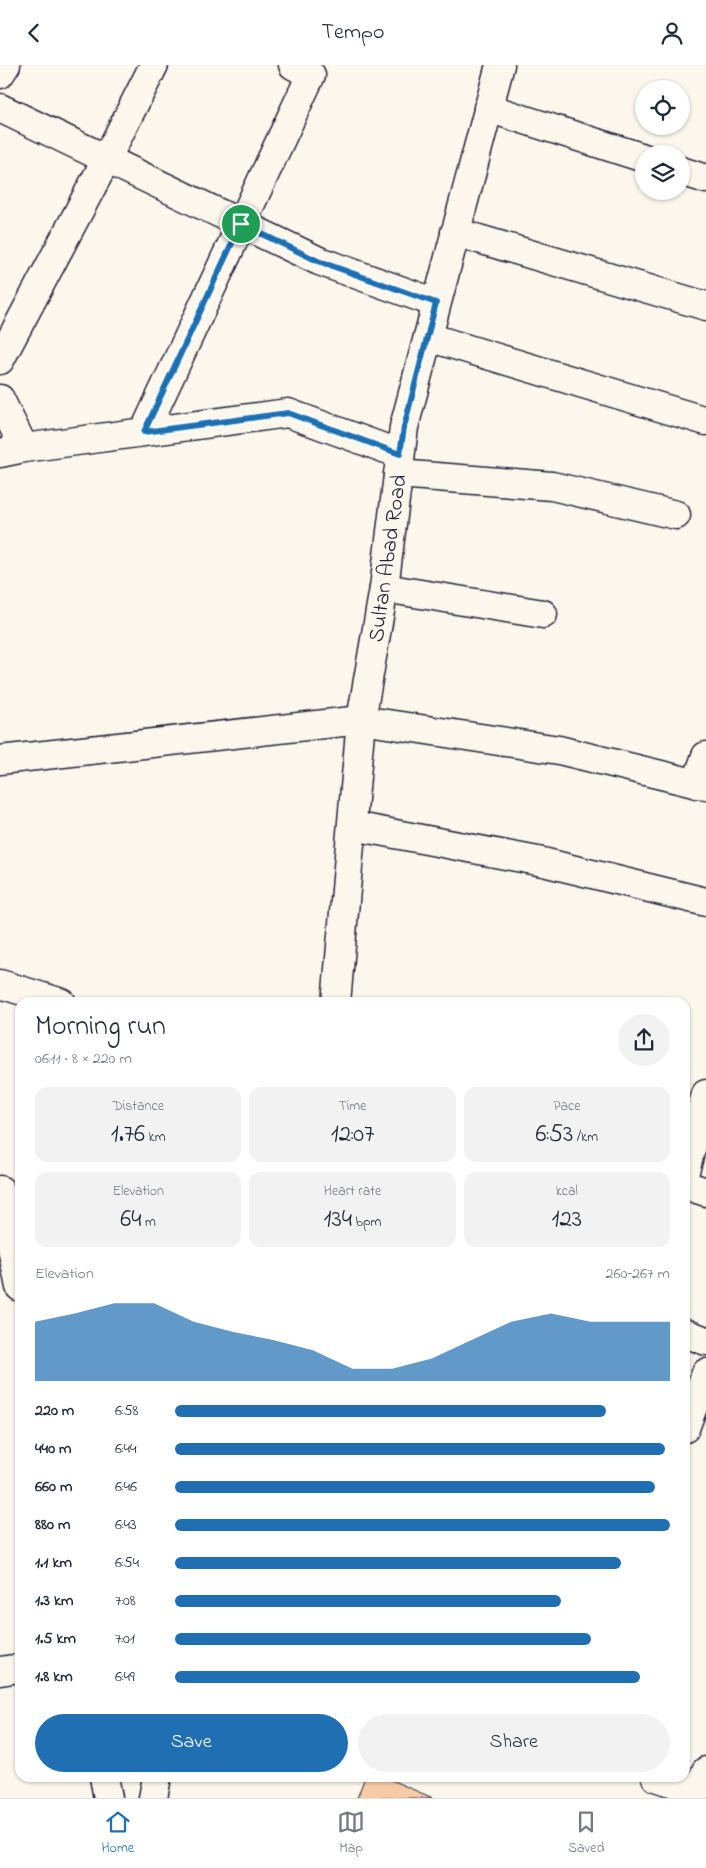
<!DOCTYPE html>
<meta charset="utf-8">
<style>
:root{--surface:#fff;--page:#f2f2f3;--text:#1f2937;--muted:#747a83;--line:#e0e1e3;--accent:#1f6fb2}
body{margin:0;font-family:"Indie Flower",sans-serif;background:var(--page);color:var(--text);height:100vh;display:flex;flex-direction:column;font-size:19px;white-space:nowrap}
*{box-sizing:border-box;margin:0}
p{font-size:16px;color:var(--muted)}
.icon{flex:none;width:28px;height:28px;fill:none;stroke:currentColor;stroke-width:2;stroke-linecap:round;stroke-linejoin:round}
.map{position:relative;flex:1;overflow:hidden}
.panel{position:absolute;left:15px;top:932px;width:675px;height:785px;display:flex;flex-direction:column;background:var(--surface);border-radius:15px;box-shadow:0 1px 4px #0004}
.panel>*{flex:none}
.fabs{position:absolute;left:635px;top:15px;display:grid;gap:10px}
.fabs a{display:grid;place-items:center;width:55px;height:55px;border-radius:50%;background:var(--surface);box-shadow:0 1px 4px #0004;font-size:25px}
.pin{position:absolute;display:grid;place-items:center;width:42px;height:42px;color:#fff;margin:-21px;border:2px solid #fff;border-radius:50%;box-shadow:0 1px 5px #0007}
.round{display:grid;place-items:center;flex:none;width:52px;height:52px;border-radius:26px;background:var(--page)}
.head{display:flex;align-items:center;justify-content:space-between;height:85px;padding:0 20px}
h1{font-size:28px;font-weight:600;line-height:38px}
.metrics{display:grid;grid-template-columns:repeat(3,1fr);gap:8px;height:85px;padding:5px 20px}
.metrics div{display:grid;align-content:center;border-radius:12px;background:var(--page);text-align:center}
.metrics b{font-size:25px;font-weight:600}
.metrics small{font-size:14px;font-weight:400}
.metrics p{font-size:14px}
.chart{height:140px;padding:10px 20px}
.chart p{display:flex;justify-content:space-between}
.chart svg{width:100%;height:90px;margin-top:5px;fill:var(--accent);opacity:.7}
.primary-button{display:flex;gap:10px;margin-top:auto;padding:10px 20px}
.primary-button a{flex:1;height:58px;border-radius:30px;background:var(--accent);color:#fff;font-size:20px;font-weight:600;line-height:58px;text-align:center}
.primary-button a+a{background:var(--page);color:var(--text)}
ul{padding:0 20px;list-style:none;font-size:16px}
li{display:grid;grid-template-columns:80px 60px 1fr;align-items:center;height:38px}
li i{height:12px;border-radius:6px;background:var(--accent)}
header{display:flex;justify-content:space-between;align-items:center;height:65px;padding:0 20px;background:var(--surface);font-size:22px;font-weight:600}
.tabs{display:flex;justify-content:space-around;align-items:center;height:70px;border-top:1px solid var(--line);background:var(--surface);font-size:14px;color:var(--muted)}
.tabs a{display:grid;justify-items:center;gap:2px}
.tabs .selected{color:var(--accent)}
.map>svg:first-child{display:block}
.building{fill:#f8cba7;stroke:#22223b}
.lines{fill:none;stroke-linecap:round;stroke-linejoin:round}
.minor-casing{stroke:#22223b;stroke-width:31}
.tertiary-casing{stroke:#22223b;stroke-width:31}
.minor{stroke:#fbf7ec;stroke-width:28}
.tertiary{stroke:#fbf7ec;stroke-width:28}
.route-casing{stroke:#fff;stroke-width:10}
.route{stroke:#1f6fb2;stroke-width:6}
.labels{text-anchor:middle;stroke-width:4.5;stroke-linejoin:round;paint-order:stroke}
.street-label{font-size:22px;fill:#22223b;stroke:#fbf7ec}
</style>
<header><svg class="icon" aria-label="back" viewBox="0 0 24 24"><path d="M15 5l-7 7 7 7"/></svg>Tempo<svg class="icon" aria-label="person" viewBox="0 0 24 24"><circle cx="12" cy="8" r="4"/><path d="M4 21q1-7 8-7t8 7"/></svg></header>
<div class="map">
<svg width="706" height="1733" viewBox="0 0 706 1733">
<rect width="100%" height="100%" fill="#fbf7ec"/>
<filter id="ink" filterUnits="userSpaceOnUse"><feTurbulence type="fractalNoise" baseFrequency=".02" numOctaves="2"/><feDisplacementMap in="SourceGraphic" scale="10" xChannelSelector="R" yChannelSelector="G"/><feConvolveMatrix kernelMatrix="1 2 1 2 8 2 1 2 1" color-interpolation-filters="sRGB"/></filter>
<g filter="url(#ink)">
<!-- building -->
<path class="building" d="M365,1712H384L433,1733H357Z"/>
<g class="lines">
<!-- minor casing -->
<g class="minor-casing">
<path id="minor" d="M0,9L6,0
M0,43L319,196L436,238
M488,43L644,93
M681,106L706,114
M455,167L706,241
M428,272L706,356
M0,295L106,95L154,0
M0,334L24,383L0,388
M144,367L311,10L293,0
M24,383L288,348L400,389
M398,409L552,421L676,450
M384,523L543,549
M0,695L361,655L559,685L706,721
M696,719L706,691
M353,761L543,797L706,837
M0,919L62,938
M706,1029L699,1055L706,1056
M685,1052L699,1055L685,1106
M685,1120L706,1127
M0,1125L20,1222
M685,1268L706,1276
M685,1363L706,1308
M0,1606L20,1603
M104,1712L108,1733
M656,1712L697,1726L706,1706"/>
</g>
<!-- tertiary casing -->
<g class="tertiary-casing">
<path id="tertiary" d="M336,938L361,655L384,523L404,362L500,0
M153,1733L157,1712"/>
</g>
<!-- minor -->
<use href="#minor" class="minor"/>
<!-- tertiary -->
<use href="#tertiary" class="tertiary"/>
</g>
</g>
<g class="lines" filter="url(#ink)">
<!-- route casing -->
<g class="route-casing">
<path id="route" d="M241,159L318,196L436,238L404,362L400,389L288,348L144,367Z"/>
</g>
<!-- route -->
<use href="#route" class="route"/>
</g>
<g class="labels">
<!-- street labels -->
<g class="street-label">
<text transform="translate(386 493) rotate(-82)" y="8">Sultan Abad Road</text>
</g>
</g>
</svg>
<div class="fabs">
<a><svg class="icon" aria-label="locate" viewBox="0 0 24 24"><circle cx="12" cy="12" r="6"/><path d="M12 2v4M12 18v4M2 12h4M18 12h4"/></svg></a>
<a><svg class="icon" aria-label="layers" viewBox="0 0 24 24"><path d="M12 4l9 5-9 5-9-5zM3 14l9 5 9-5"/></svg></a>
</div>
<div class="pin" style="left:241px;top:159px;background:#1e9e55"><svg class="icon" aria-label="arrive" viewBox="0 0 24 24"><path d="M6 21V4h12l-3 4 3 4H6"/></svg></div>
<section class="panel">
<div class="head"><div><h1>Morning run</h1><p>06:11 · 8 × 220 m</p></div><a class="round"><svg class="icon" aria-label="share" viewBox="0 0 24 24"><path d="M12 15V3M7 8l5-5 5 5M5 13v7h14v-7"/></svg></a></div>
<div class="metrics">
<div><p>Distance</p><b>1.76<small> km</small></b></div>
<div><p>Time</p><b>12:07</b></div>
<div><p>Pace</p><b>6:53<small> /km</small></b></div>
</div>
<div class="metrics">
<div><p>Elevation</p><b>64<small> m</small></b></div>
<div><p>Heart rate</p><b>134<small> bpm</small></b></div>
<div><p>kcal</p><b>123</b></div>
</div>
<div class="chart"><p><span>Elevation</span>260–267 m</p>
<svg viewBox="0 0 160 44" preserveAspectRatio="none"><path d="M0 44V15L10 11L20 6L30 6L40 15L50 20L60 24L70 29L80 38L90 38L100 33L110 24L120 15L130 11L140 15L150 15L160 15V44z"/></svg>
</div>
<ul>
<li><b>220 m</b>6:58<i style="width:87%"></i></li>
<li><b>440 m</b>6:44<i style="width:99%"></i></li>
<li><b>660 m</b>6:46<i style="width:97%"></i></li>
<li><b>880 m</b>6:43<i style="width:100%"></i></li>
<li><b>1.1 km</b>6:54<i style="width:90%"></i></li>
<li><b>1.3 km</b>7:08<i style="width:78%"></i></li>
<li><b>1.5 km</b>7:01<i style="width:84%"></i></li>
<li><b>1.8 km</b>6:49<i style="width:94%"></i></li>
</ul>
<div class="primary-button"><a>Save</a><a>Share</a></div>
</section>
</div>
<nav class="tabs">
<a class="selected"><svg class="icon" aria-label="home" viewBox="0 0 24 24"><path d="M3 11l9-7 9 7M6 9v11h12V9"/></svg>Home</a>
<a><svg class="icon" aria-label="map" viewBox="0 0 24 24"><path d="M3 6l6-2 6 2 6-2v14l-6 2-6-2-6 2zM9 4v14M15 6v14"/></svg>Map</a>
<a><svg class="icon" aria-label="saved" viewBox="0 0 24 24"><path d="M7 4h10v16l-5-4-5 4z"/></svg>Saved</a>
</nav>
